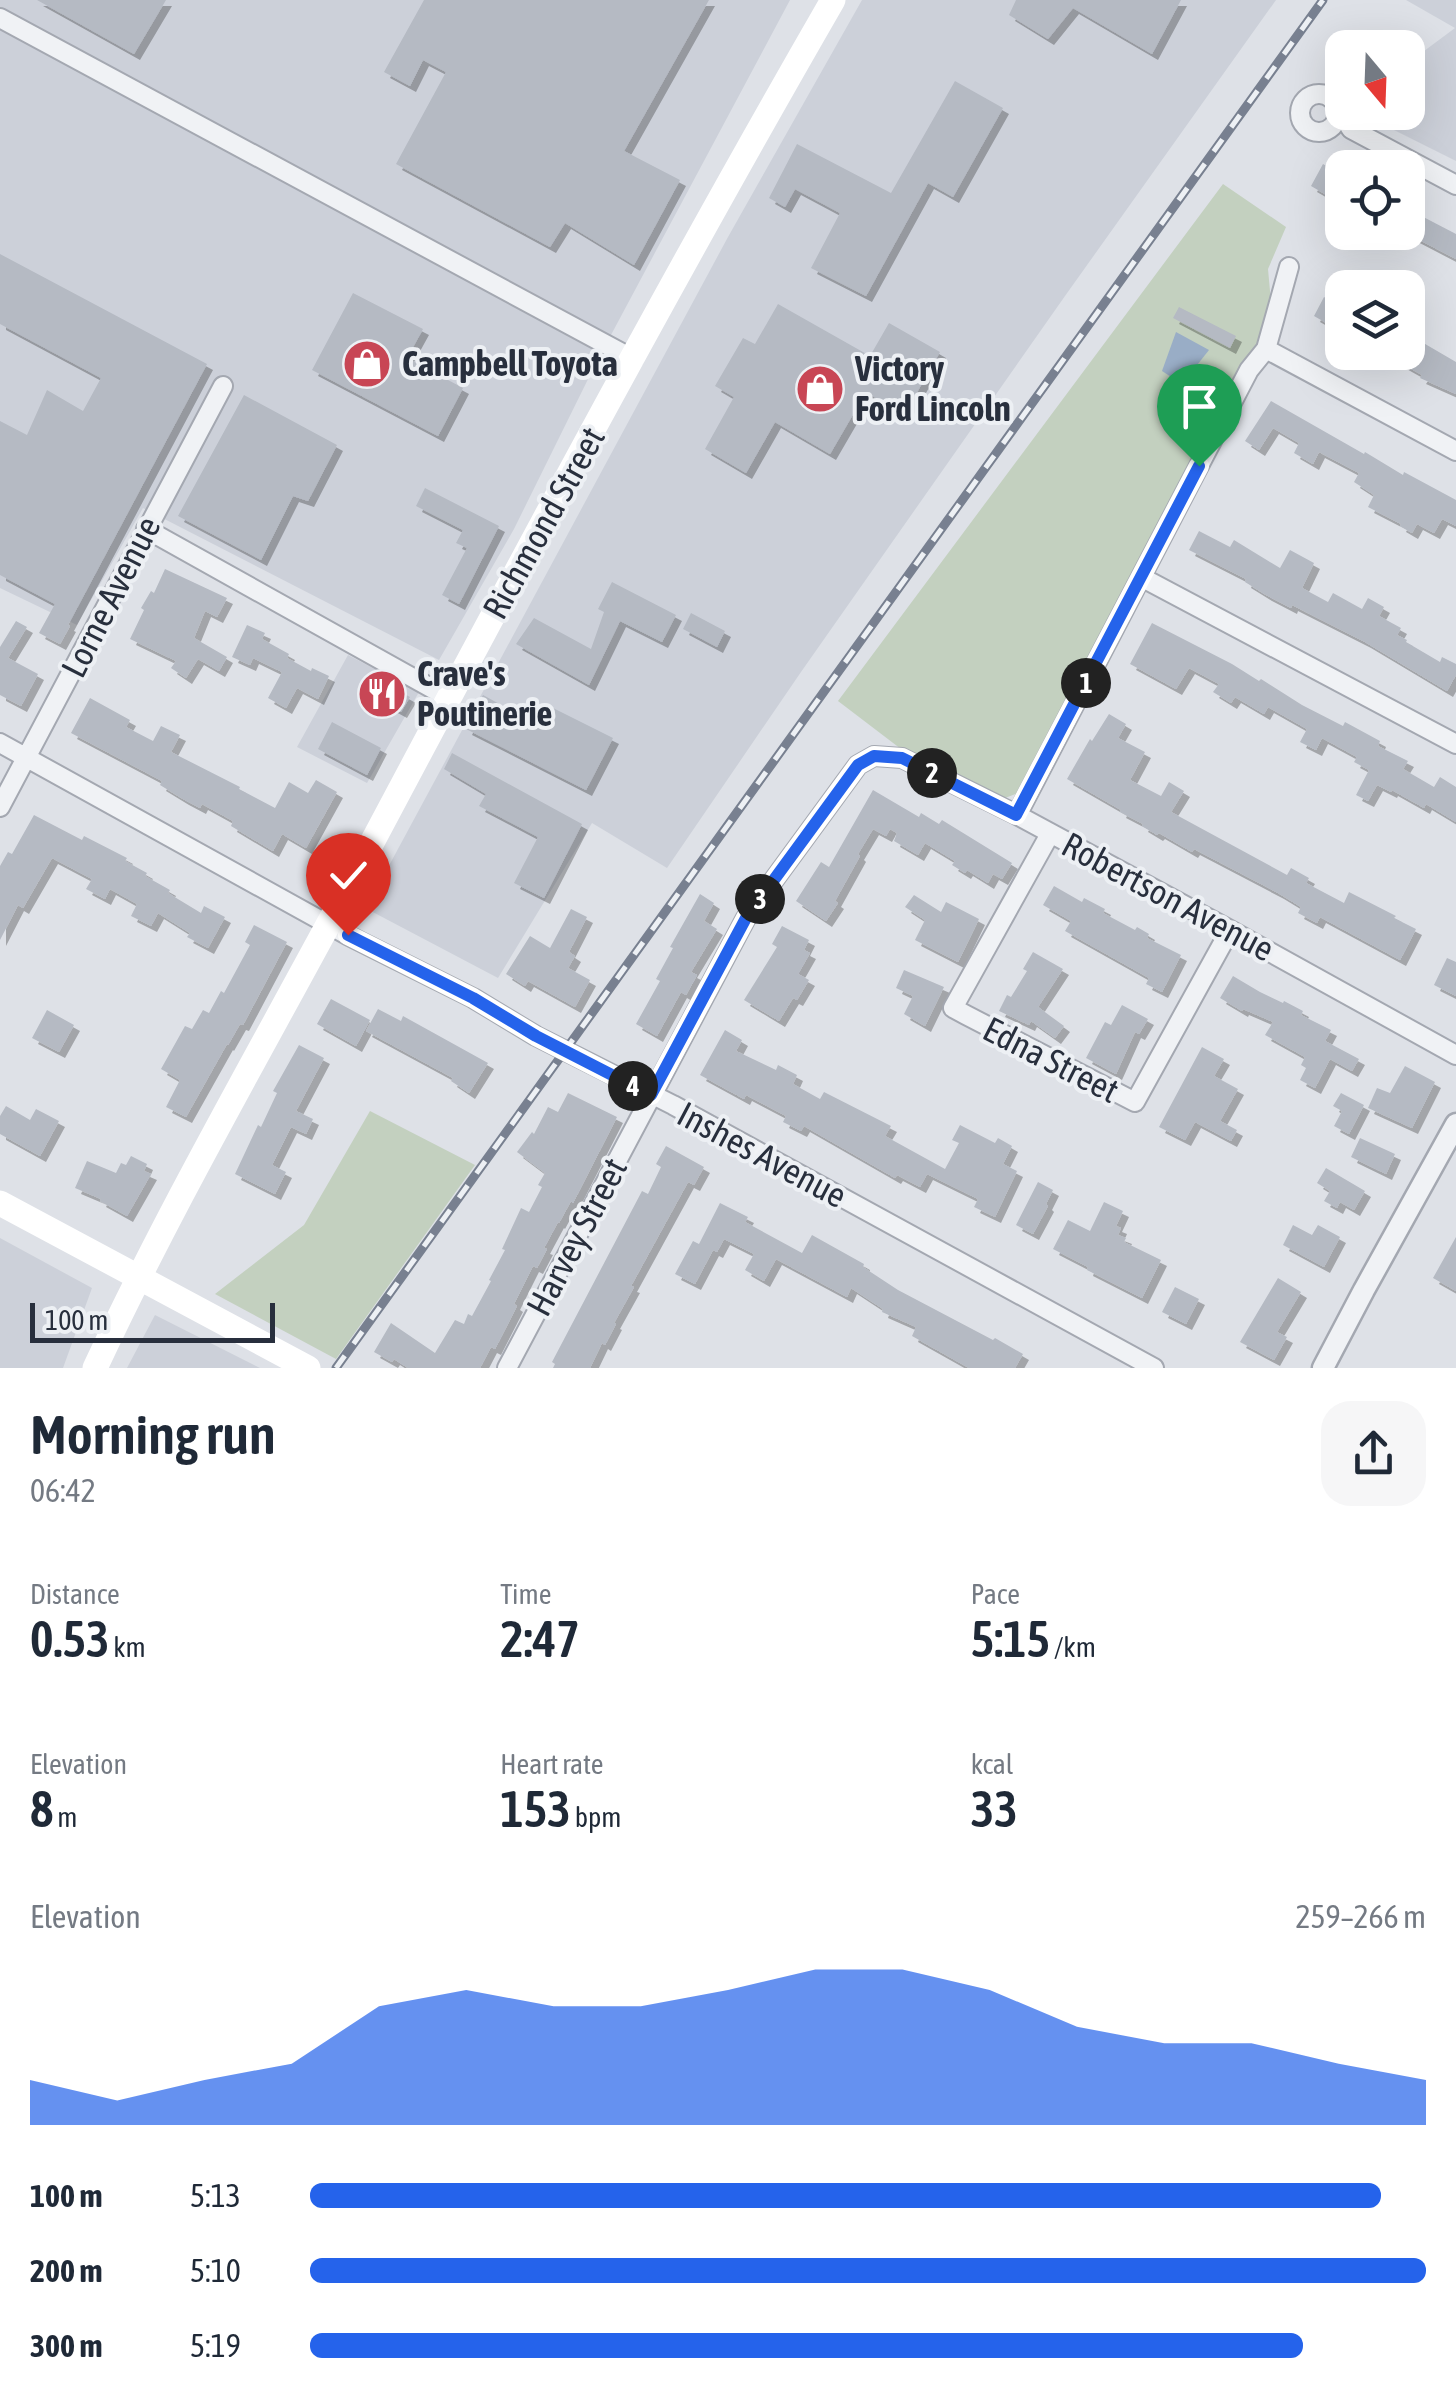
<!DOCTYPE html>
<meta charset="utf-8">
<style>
:root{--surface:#fff;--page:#f6f6f7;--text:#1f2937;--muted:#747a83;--accent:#2563eb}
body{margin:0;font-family:"Asap Condensed",sans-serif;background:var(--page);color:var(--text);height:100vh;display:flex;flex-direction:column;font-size:38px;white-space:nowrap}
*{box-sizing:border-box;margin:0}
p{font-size:32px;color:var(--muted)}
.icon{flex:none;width:55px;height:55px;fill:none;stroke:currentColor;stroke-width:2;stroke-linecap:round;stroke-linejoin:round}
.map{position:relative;height:1368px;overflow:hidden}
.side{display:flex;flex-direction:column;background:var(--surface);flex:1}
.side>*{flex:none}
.needle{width:65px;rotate:161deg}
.controls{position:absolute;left:1325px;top:30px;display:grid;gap:20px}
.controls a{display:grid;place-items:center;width:100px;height:100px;border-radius:20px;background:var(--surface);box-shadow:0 10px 40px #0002;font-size:50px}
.scale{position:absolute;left:30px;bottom:25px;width:245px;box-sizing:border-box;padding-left:10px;border:5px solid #282f3d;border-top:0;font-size:28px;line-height:35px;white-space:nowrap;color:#282f3d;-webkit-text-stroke:8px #edf0f4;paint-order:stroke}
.pin{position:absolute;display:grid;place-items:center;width:85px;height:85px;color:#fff;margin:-102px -42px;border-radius:50% 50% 50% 0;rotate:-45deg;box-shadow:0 0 10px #0007}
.pin .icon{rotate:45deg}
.km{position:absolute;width:50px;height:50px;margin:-25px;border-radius:50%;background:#222;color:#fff;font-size:28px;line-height:50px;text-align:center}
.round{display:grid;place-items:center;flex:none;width:105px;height:105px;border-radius:30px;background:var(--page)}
.head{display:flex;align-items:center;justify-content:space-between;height:170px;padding:0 30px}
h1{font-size:55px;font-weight:600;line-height:75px}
.metrics{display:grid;grid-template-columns:repeat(3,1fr);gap:15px;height:170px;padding:10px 30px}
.metrics div{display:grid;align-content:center}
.metrics b{font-size:50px;font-weight:600}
.metrics small{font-size:28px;font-weight:400}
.metrics p{font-size:28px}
.chart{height:280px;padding:20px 30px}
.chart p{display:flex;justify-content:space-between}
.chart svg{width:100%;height:180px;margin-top:10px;fill:var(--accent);opacity:.7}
ul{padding:0 30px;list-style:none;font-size:32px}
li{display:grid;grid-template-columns:160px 120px 1fr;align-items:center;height:75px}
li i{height:25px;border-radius:12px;background:var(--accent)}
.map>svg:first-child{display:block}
.built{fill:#ccd0d9}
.green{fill:#c3d0bf}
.water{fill:#99adc6}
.building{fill:#b5bac3;filter:url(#shadow)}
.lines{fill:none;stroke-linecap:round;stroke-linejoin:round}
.minor-casing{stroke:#a4a8b1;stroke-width:22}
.tertiary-casing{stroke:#a4a8b1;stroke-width:25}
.minor{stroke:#f0f2f5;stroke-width:18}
.tertiary{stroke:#f0f2f5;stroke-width:20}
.secondary{stroke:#fff;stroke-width:25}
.rail-casing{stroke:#788090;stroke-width:9}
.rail{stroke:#edf0f4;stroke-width:5;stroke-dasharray:15;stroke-linecap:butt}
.route-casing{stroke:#fff;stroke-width:20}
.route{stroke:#2563eb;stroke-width:12}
.labels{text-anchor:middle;stroke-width:8;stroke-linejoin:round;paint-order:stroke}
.poi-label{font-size:35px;font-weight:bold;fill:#282f3d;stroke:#edf0f4;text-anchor:start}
.street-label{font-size:35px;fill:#282f3d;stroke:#edf0f4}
</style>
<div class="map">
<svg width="1456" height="1368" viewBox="0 0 1456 1368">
<defs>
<filter id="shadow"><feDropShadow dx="6" dy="6" stdDeviation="0" flood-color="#0004"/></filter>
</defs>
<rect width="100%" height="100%" fill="#dee1e7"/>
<!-- built -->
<path class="built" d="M0,0H790L596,363L514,529L439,660L143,508L77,625L0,588Z
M862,0H1276L1065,296L801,672L667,868L592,823L498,978L367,909L371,899L728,237Z
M1406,0H1456V161L1384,125L1378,113L1408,112V63L1455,28Z
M348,655L419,692L367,783L297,747Z
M0,1238L92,1288L63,1368H0Z
M155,1315L260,1368H127Z"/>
<!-- green -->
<path class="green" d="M1223,184L1286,227L1268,269L1272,313L1265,339L1018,793L1000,800L901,749L838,701Z
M370,1111L475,1165L336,1359L215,1294L304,1225Z"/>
<!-- water -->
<path class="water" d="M1176,332L1209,350L1182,384L1162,371Z"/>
<!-- building -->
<path class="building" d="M37,0H166L134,54Z
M424,0H709L624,151L680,180L634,265L565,223L550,247L396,164L446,72L423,60L410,86L384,72Z
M1016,0H1181L1152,54L1073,8L1048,39L1009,15Z
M955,81L1003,108L953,197L928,183L866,296L811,268L840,213L795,189L785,207L769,198L797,144L891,193Z
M1323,164L1342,175V204L1311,186Z
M1408,209L1456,234V259L1408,234Z
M0,254L207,364L68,625L70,626L60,644L39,633L55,604L0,575V421L27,435L47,390L83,411L101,378L0,324Z
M353,293L423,329L407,358L463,388L438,436L312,370Z
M1324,297L1342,308V332L1314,316Z
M778,304L870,356L889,323L940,352L904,415L866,392L830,454L775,422L746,473L705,449L734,397L715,386L743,338L755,344Z
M1179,307L1236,336L1230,348L1173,318Z
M1408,334L1456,362V394L1420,378L1422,375L1381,352H1408Z
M244,395L337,445L308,501L293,496L261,560L178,516Z
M1271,401L1364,454L1365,452L1403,475L1404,472L1456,500V526L1442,519L1434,533L1417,524L1412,533L1400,526L1401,524L1368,507L1374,495L1354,482L1359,473L1319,452L1313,464L1294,453L1299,443L1273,428L1259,450L1245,441Z
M425,488L499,526L459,604L442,595L467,548L456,543L463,530L416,506Z
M1199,531L1230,547L1234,540L1280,568L1290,550L1314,563L1302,588L1328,602L1333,593L1362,609L1368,598L1384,607L1379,616L1401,628L1397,635L1407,640L1406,642L1440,662L1442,657L1456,664V675L1447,691L1365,642L1292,605L1291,608L1266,595L1245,582L1246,579L1189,550Z
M165,569L227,598L217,617L205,611L194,638L227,657L219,671L198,659L186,678L171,668L176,661L130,639L144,610L141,608L151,591L154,593Z
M612,582L676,615L662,642L620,621L589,685L516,644L534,618L591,649L604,612L598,609Z
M691,613L725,631L717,647L683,629Z
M16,621L27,627L8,658L38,674L21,706L0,695V647Z
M1152,623L1232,664L1259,681L1261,679L1302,705L1343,726L1345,722L1380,741L1378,746L1408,761L1403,769L1434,787L1440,777L1456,787V822L1426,804L1424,808L1392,790L1391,792L1377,785L1368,801L1356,795L1369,770L1354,762L1357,757L1322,738L1316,750L1300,742L1307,729L1268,707L1264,714L1235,697L1231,703L1213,692L1219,684L1189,668L1176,689L1130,664Z
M247,625L265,633L262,639L289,654L287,658L311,671L312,668L329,676L318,699L297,688L286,708L268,698L282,672L253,658L250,665L232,657Z
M382,682L410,697L401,712L373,697Z
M483,695L540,726L549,706L613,738L586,790L466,729Z
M90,698L130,720L126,727L153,741L161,726L180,735L171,752L240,787L239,789L275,808L289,782L308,793L316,780L337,792L306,848L282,834L273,851L231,826L233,821L202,804L200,808L183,799L160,785L162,781L71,733Z
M1109,714L1126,724L1118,738L1145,752L1130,780L1161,796L1169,782L1184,791L1171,812L1287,875L1291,868L1309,878L1306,883L1344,903L1349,892L1396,916L1394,918L1416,929L1400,960L1320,917L1317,923L1298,913L1301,907L1278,893L1194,849L1192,852L1159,833L1157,835L1142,826L1143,824L1120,812L1121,810L1067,779L1090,739L1092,741Z
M332,722L381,748L367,775L318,749Z
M452,753L582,824L544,898L514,883L538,837L479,806L486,794L444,769Z
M873,790L919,817L921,813L939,824L942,820L1012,863L1002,879L993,874L988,883L967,870L965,873L952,865L955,861L925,843L918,855L894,841L897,833L890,829L886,836L873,829L858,854L860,856L835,901L838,903L826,921L796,901L821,862L829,867Z
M34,815L82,840L84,836L127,858L125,861L147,873L145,876L170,890L168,893L201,913L204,906L225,917L208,948L187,937L190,933L158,913L151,926L131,916L137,904L110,889L105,899L86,889L92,879L52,858L23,908L18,905L0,940V866L8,852L12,854Z
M1054,886L1082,902L1084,898L1105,909L1103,913L1135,930L1137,927L1149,934L1147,938L1181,955L1162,992L1146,984L1149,978L1065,931L1071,921L1043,905Z
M700,894L714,903L704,921L717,929L691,972L697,975L686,995L681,992L657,1036L636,1024L660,981L656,979L673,948L670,947Z
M914,895L941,912L946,902L979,919L958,962L915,940L925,920L905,907Z
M571,909L587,917L569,952L575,956L568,968L590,980L575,1007L528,981L525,986L506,974L530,936L550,948Z
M254,925L287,942L243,1025L240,1024L228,1045L227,1044L186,1117L166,1107L180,1080L161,1069L185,1026L192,1029L203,1010L209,1013L221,991L224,993L250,945L245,942Z
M782,926L809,940L804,950L810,953L798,974L809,980L797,1000L793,998L779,1021L744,1000L777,947L772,944Z
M1033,952L1063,969L1038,1007L1064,1026L1055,1038L1031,1021L1029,1025L999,1011L1007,995L1011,997L1027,971L1023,969Z
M1447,958L1456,962V996L1434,985Z
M904,970L944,987L925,1026L904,1014L913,996L896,988Z
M1233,976L1260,992L1283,1003L1284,1001L1303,1011L1301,1015L1331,1030L1325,1041L1359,1059L1352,1071L1330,1059L1315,1088L1300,1080L1306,1068L1301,1065L1305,1057L1265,1035L1273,1022L1243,1009L1242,1011L1220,998Z
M331,999L370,1020L356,1046L317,1024Z
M1122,1005L1148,1019L1139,1034L1135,1032L1116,1074L1086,1058L1105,1022L1111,1025Z
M378,1009L401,1021L403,1016L488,1063L469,1093L451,1081L453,1078L366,1031Z
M47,1010L74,1025L59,1052L32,1038Z
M725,1030L742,1040L736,1051L776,1070L778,1065L797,1075L793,1084L820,1099L824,1092L891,1126L885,1136L945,1169L959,1143L952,1140L960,1125L995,1143L998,1138L1012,1146L1003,1164L1017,1171L995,1217L974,1207L978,1199L927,1174L920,1187L897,1175L895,1178L804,1126L801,1131L783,1122L786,1116L746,1095L744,1099L700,1075Z
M299,1045L324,1058L296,1111L313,1119L306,1134L291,1127L272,1165L286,1172L275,1194L235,1174L258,1125L261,1127L277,1093L273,1091Z
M1202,1047L1224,1059L1214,1076L1238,1089L1220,1121L1237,1130L1231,1141L1195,1122L1185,1140L1159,1127Z
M1405,1066L1435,1082L1412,1128L1368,1108L1377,1088L1390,1093Z
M568,1093L617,1117L573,1203L571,1201L559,1223L558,1222L544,1248L547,1249L537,1268L533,1266L514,1304L517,1306L495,1349L491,1347L480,1368H408L394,1359L392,1362L374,1352L391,1323L435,1353L455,1320L464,1324L468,1314L472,1316L491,1281L489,1280L505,1250L502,1249L521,1208L529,1212L542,1187L538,1185L545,1173L517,1152L532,1132L534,1134L548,1107L558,1112Z
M1341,1093L1364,1105L1349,1134L1334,1126L1342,1111L1333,1106Z
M6,1106L30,1120L36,1109L59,1121L40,1156L0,1134V1116Z
M1360,1138L1395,1154L1386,1174L1351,1157Z
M666,1146L704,1167L694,1185L688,1182L631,1286L634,1287L614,1323L616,1324L605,1345L602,1343L590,1368H553L555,1364L552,1362L642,1191L648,1194L661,1167L656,1164Z
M131,1156L147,1164L144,1171L151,1174L127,1216L100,1201L101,1199L75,1188L87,1161L116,1173L121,1163L126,1165Z
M1326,1168L1365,1191L1354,1210L1340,1202L1337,1208L1324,1201L1330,1191L1317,1183Z
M1038,1182L1053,1190L1046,1204L1048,1206L1033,1234L1016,1225Z
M1104,1202L1123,1211L1116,1226L1121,1228L1118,1235L1126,1238L1124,1242L1161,1260L1142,1298L1087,1270L1088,1267L1053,1249L1068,1220L1090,1231Z
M720,1203L748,1217L745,1222L802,1253L812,1235L864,1264L863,1267L898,1290L993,1340L995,1338L1023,1354L1015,1368H969L912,1336L916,1327L882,1312L883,1309L851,1288L847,1297L776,1259L764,1281L745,1270L754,1254L724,1239L717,1252L713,1250L695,1284L675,1274L693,1241L699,1244Z
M1293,1225L1312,1235L1318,1225L1340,1237L1324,1267L1283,1245Z
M1456,1237V1291L1433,1278Z
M1278,1278L1301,1292L1277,1332L1287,1337L1274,1360L1240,1342Z
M1175,1287L1199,1299L1186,1324L1162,1312Z"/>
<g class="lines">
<!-- minor casing -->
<g class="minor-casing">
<path id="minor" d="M0,18L633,359
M1300 113a19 19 0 1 1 38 0a19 19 0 1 1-38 0Z
M1338,108L1351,129L1456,185
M1266,349L1456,451
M146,529L449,698
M1141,577L1456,744
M0,743L347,935L473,998L536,1036L673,1105L1154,1368
M0,807L223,386
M1017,815L1249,370L1266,349L1289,267
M1050,834L953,1008L966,1015L1135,1102L1230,930
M507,1368L746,918L858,765L874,756L902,758L1017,815L1230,930L1456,1055"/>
</g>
<!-- tertiary casing -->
<g class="tertiary-casing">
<path id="tertiary" d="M1323,1368L1364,1290L1456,1124"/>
</g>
<!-- minor -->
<use href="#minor" class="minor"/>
<!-- tertiary -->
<use href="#tertiary" class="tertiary"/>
<!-- secondary -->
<path class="secondary" d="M0,1203L308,1368
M95,1368C172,1203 264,1045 350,884C507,588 665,291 833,0"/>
<!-- rail casing -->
<g class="rail-casing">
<path id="rail" d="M336,1368L1323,0"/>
</g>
<!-- rail -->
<use href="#rail" class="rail"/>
</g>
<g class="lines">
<!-- route casing -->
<g class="route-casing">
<path id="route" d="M348,935L473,998L536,1036L651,1095L746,918L858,765L874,756L902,758L1016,815L1199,466"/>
</g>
<!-- route -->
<use href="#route" class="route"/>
</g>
<!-- icons -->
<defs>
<g id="shop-disc" transform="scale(2.5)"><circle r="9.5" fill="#c84655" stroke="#edf0f4"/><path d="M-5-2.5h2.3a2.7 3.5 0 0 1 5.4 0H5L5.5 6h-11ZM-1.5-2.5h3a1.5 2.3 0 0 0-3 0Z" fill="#fff"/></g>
<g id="restaurant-disc" transform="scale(2.5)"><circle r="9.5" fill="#c84655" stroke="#edf0f4"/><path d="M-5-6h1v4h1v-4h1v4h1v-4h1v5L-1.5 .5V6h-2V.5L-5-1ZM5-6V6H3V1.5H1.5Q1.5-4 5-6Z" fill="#fff"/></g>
</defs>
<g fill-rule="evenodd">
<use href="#shop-disc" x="367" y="364"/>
<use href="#shop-disc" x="820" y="389"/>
<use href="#restaurant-disc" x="382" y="694"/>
</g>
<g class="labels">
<!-- poi labels -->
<g class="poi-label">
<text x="402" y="376">Campbell Toyota</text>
<text x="855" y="381">Victory<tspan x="855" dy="40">Ford Lincoln</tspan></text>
<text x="417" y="686">Crave's<tspan x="417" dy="40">Poutinerie</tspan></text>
</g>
<!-- street labels -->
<g class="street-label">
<text transform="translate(544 523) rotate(-61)" y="12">Richmond Street</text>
<text transform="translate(111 597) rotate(-63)" y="12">Lorne Avenue</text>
<text transform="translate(1168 897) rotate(28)" y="12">Robertson Avenue</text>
<text transform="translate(1051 1060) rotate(27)" y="12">Edna Street</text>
<text transform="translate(762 1155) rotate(28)" y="12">Inshes Avenue</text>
<text transform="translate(577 1237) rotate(-62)" y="12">Harvey Street</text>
</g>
</g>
</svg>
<div class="controls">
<a><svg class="needle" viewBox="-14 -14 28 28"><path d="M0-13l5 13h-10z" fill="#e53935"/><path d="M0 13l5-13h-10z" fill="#747a83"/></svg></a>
<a><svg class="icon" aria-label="locate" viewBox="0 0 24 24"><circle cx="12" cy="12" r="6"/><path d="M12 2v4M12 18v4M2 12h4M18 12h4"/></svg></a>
<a><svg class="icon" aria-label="layers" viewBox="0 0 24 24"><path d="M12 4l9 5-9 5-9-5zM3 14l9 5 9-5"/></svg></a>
</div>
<div class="scale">100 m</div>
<div class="pin" style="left:1199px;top:466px;background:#1e9e55"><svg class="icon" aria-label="arrive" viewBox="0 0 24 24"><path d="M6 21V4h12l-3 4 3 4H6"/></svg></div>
<div class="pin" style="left:348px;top:935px;background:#d93025"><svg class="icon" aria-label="check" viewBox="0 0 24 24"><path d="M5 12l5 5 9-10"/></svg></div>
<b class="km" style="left:1086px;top:683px">1</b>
<b class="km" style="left:932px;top:773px">2</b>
<b class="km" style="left:760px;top:899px">3</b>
<b class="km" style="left:633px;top:1086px">4</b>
</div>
<section class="side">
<div class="head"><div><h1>Morning run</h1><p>06:42</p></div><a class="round"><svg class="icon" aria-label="share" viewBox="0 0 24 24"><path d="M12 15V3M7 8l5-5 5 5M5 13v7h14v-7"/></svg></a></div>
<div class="metrics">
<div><p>Distance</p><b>0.53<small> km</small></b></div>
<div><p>Time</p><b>2:47</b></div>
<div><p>Pace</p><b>5:15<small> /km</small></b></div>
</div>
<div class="metrics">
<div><p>Elevation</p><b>8<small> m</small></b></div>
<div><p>Heart rate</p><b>153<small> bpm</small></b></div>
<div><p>kcal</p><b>33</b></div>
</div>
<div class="chart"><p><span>Elevation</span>259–266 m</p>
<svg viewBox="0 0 160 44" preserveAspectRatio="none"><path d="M0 44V33L10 38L20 33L30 29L40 15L50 11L60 15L70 15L80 11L90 6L100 6L110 11L120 20L130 24L140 24L150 29L160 33V44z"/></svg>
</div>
<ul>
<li><b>100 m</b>5:13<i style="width:96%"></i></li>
<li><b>200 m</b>5:10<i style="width:100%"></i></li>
<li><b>300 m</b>5:19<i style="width:89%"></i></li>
</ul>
</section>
